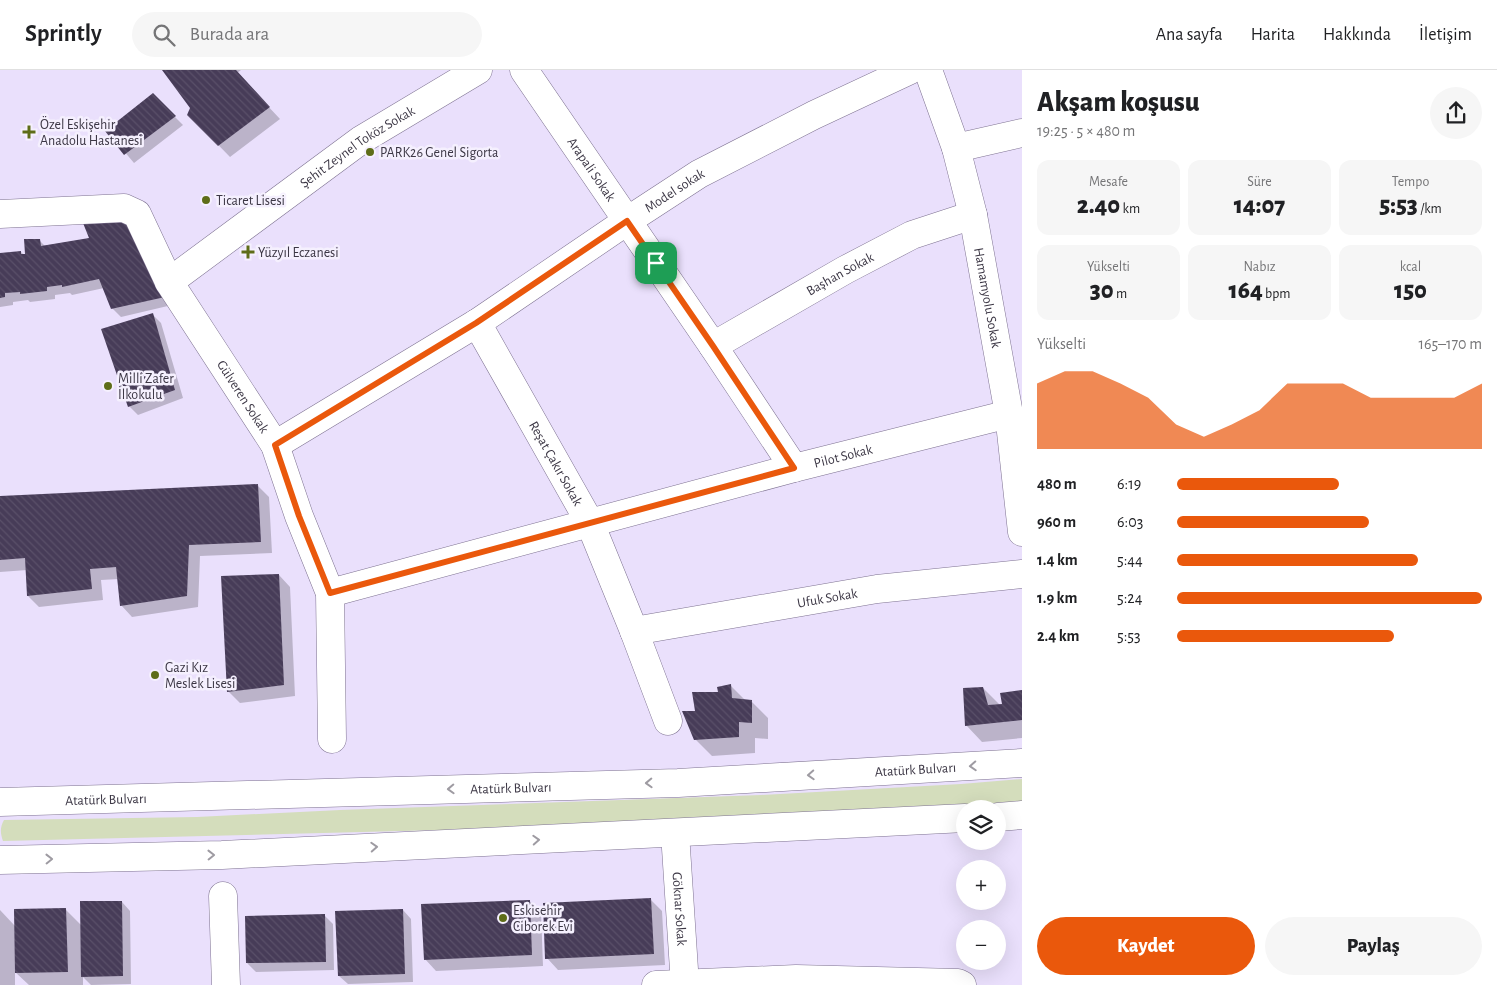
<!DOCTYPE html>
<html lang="tr">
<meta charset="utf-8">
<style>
:root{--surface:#fff;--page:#f6f6f6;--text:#202124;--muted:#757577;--line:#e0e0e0;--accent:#ea580c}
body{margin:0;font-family:"Alegreya Sans",sans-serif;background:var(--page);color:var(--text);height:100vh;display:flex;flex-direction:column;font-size:19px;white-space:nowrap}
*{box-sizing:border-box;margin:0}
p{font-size:16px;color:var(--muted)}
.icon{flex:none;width:28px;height:28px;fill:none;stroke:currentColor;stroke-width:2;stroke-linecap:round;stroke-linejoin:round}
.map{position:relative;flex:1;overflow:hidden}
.sheet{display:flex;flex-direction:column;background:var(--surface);width:475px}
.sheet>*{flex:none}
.buttons{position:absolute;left:956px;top:730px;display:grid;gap:10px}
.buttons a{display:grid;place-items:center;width:50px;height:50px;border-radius:50%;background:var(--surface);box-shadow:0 5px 20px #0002;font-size:25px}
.pin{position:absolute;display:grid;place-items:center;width:42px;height:42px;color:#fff;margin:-21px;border-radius:10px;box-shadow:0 2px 8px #0006}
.round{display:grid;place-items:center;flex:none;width:52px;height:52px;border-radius:26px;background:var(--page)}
.head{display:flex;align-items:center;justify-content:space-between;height:85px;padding:0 15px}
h1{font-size:28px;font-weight:800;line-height:38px}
.stats{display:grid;grid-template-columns:repeat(3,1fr);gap:8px;height:85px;padding:5px 15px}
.stats div{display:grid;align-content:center;border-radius:12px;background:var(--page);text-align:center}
.stats b{font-size:25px;font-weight:800}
.stats small{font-size:14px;font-weight:400}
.stats p{font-size:14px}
.chart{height:140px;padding:10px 15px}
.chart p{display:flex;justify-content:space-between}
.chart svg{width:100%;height:90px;margin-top:5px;fill:var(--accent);opacity:.7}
.button{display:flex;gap:10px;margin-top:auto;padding:10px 15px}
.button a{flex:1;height:58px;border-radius:30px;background:var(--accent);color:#fff;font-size:20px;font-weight:800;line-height:58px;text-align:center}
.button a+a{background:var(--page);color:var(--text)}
ul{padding:0 15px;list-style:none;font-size:16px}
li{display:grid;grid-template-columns:80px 60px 1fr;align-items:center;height:38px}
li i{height:12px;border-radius:6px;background:var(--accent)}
header{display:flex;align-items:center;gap:30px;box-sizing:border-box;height:70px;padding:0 25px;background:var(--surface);border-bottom:1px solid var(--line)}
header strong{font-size:24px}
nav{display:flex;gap:28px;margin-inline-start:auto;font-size:18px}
.search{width:350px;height:45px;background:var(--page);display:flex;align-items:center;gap:12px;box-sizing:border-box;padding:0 18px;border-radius:28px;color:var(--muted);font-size:19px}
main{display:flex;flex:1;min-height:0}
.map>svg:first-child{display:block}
.grass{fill:#d4ddbc}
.shadow{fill:#0003}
.building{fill:url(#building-back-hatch)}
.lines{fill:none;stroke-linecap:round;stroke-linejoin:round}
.minor-casing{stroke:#7e7291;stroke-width:29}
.major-casing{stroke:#7e7291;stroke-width:29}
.minor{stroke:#fff;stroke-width:28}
.major{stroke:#fff;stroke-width:28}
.oneway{stroke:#9e9ba2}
.route-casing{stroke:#fff;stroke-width:10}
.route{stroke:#ea580c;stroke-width:6}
.poi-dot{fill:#5e6d18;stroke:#f5f0fe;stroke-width:2}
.labels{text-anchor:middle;stroke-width:5;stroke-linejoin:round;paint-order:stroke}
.poi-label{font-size:14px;fill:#3c3745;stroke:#f5f0fe;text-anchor:start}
.street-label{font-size:14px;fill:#3c3745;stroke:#f5f0fe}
</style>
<header>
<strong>Sprintly</strong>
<div class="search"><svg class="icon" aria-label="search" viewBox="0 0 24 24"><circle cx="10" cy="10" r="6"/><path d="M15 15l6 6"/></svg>Burada ara</div>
<nav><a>Ana sayfa</a><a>Harita</a><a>Hakkında</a><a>İletişim</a></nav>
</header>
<main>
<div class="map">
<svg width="1022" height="915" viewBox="0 0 1022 915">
<defs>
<pattern id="building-back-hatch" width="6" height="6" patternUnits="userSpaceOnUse" patternTransform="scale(1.25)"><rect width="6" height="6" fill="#473c58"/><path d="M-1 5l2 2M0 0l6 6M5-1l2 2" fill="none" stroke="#5a5069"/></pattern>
</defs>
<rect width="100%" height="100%" fill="#eae0fc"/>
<!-- grass -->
<path class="grass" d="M1022,709V732L522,758L3,771C0,763 0,757 4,750L197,747L340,740L761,725L961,714Z"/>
<!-- shadow -->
<path class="shadow" d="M163,0H241L237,3L280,49L230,87L189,45L192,37Z
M153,25L183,55L134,93L107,61Z
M85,154L172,235L121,247L112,238L104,218L72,225L70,223L55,225V229L30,232L28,230L13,232V235L0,237V184L21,182L24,185L39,170L45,176L90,169Z
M153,245L161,253L183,328L138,345L129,336Z
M257,415L269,427L272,483L200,486L198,537L132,547L121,535L119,509L101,510L103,530L39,537L28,526L27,500L0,502V427Z
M279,505L290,517L295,626L240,633L228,621Z
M730,615L746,631H751L768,648V669L755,668V683L712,686L695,669L697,642Z
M983,618L1000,635L1022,621V668L982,672L966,655Z
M651,830L662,841L665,895L558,900L547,888Z
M529,831L541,842L543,896L436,901L425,889Z
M122,832L130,841L131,914L91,915L83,907V915H29L15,902V915H0V840L15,856L66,840L82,856Z
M403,840L411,849L413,912L348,914L339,906Z
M324,845L333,854L334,900L256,902L247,893Z"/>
<!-- building -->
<path class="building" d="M162,0H236L270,37L218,76L187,45L190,38Z
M153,23L176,46L124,85L105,61Z
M131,146L165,227L111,239L99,209L62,217V215L47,217V221L20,224V222L5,223V227L0,228V183L21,181V184H25L24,169H40L41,176L89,168L83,153Z
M153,243L175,320L128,337L101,259Z
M258,414L261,472L189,475L187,526L120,536L116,497L90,499L92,519L27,526L25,488L0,490V426Z
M279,504L284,615L227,622L221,506Z
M731,614L732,628L752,630V653L739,652V667L694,670L682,641H695L692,622H718L717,617Z
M983,617L988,635L1002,634L1000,623L1022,620V650L965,656L963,618Z
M651,828L654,884L545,889L543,833Z
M530,830L532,885L424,890L421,834Z
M80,831H122L123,906L81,907Z
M66,838L68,902L15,903L14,839Z
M403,839L405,904L338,906L335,841Z
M325,844L326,892L246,893L245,846Z"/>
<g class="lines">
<!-- minor casing -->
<g class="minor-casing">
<g id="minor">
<path id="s1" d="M524,0L713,276L794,398"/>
<path id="s2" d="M928,0L956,78L973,145L1009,344L1022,462"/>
<path d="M956,78L1022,63"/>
<path id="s3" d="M0,144L124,138L137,144L169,212L275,375L299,446L330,523L332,669"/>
<path id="s4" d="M169,212L361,70L478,0"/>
<path id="s5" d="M477,253L590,453L634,561L668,651"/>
<path id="s6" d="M713,276L845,200L912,165L973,145"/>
<path id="s7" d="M275,375L477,253L627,151L699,104L814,45L910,0"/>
<path id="s8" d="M330,523L794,398L1009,344"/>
<path id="s9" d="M634,561L877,519L1022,504"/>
<path id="s10" d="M675,763L685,915"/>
<path d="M223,826L226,915"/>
<path d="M656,915L796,909L958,913L962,915"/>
</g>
</g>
<!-- major casing -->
<g class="major-casing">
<g id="major">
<path id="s11" d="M0,732L678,713L1022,693"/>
<path d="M998,747L1022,745"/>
<path d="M0,790L222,785L965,748"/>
</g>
</g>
<!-- minor -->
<use href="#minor" class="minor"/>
<!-- major -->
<use href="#major" class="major"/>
</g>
<!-- one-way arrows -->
<defs><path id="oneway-chevron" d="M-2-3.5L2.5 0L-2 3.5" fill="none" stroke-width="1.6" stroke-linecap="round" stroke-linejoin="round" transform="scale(1.25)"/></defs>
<g class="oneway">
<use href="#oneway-chevron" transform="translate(973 696) rotate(177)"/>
<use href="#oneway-chevron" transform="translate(811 705) rotate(177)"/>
<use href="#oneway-chevron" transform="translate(649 713) rotate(178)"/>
<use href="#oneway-chevron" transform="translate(451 719) rotate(178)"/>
<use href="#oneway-chevron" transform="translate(536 770) rotate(-3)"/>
<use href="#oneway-chevron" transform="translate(374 777) rotate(-3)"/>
<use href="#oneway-chevron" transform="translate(211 785) rotate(-1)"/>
<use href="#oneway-chevron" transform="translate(49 789) rotate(-1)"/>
</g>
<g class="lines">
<!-- route casing -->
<g class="route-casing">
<path id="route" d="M627,151L713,276L794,398L330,523L299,446L275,375L476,253Z"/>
</g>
<!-- route -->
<use href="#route" class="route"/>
</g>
<!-- markers -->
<g class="poi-dot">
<path d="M26.5 54.5h5v5h5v5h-5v5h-5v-5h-5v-5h5z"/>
<circle cx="370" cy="82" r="5"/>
<circle cx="206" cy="130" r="5"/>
<path d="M245.5 174.5h5v5h5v5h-5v5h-5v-5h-5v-5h5z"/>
<circle cx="108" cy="316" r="5"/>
<circle cx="155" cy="605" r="5"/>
<circle cx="503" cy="848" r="5"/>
</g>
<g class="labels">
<!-- poi labels -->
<g class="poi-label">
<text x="40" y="59">Özel Eskişehir<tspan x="40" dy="16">Anadolu Hastanesi</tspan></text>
<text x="380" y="87">PARK26 Genel Sigorta</text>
<text x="216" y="135">Ticaret Lisesi</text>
<text x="258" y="187">Yüzyıl Eczanesi</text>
<text x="118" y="313">Milli Zafer<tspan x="118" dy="16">İlkokulu</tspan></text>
<text x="165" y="602">Gazi Kız<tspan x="165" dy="16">Meslek Lisesi</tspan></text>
<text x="513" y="845">Eskisehir<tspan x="513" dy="16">Ciborek Evi</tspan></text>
</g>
<!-- street labels -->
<g class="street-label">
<text dy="5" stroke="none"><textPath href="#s4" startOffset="232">Şehit Zeynel Toköz Sokak</textPath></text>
<text dy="5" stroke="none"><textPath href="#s1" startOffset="120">Arapali Sokak</textPath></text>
<text dy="5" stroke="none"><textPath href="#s7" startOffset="474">Model sokak</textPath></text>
<text dy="5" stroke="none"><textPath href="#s6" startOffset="146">Başhan Sokak</textPath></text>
<text dy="5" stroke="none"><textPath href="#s2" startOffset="236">Hamamyolu Sokak</textPath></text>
<text dy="5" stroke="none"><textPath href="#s3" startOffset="350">Gülveren Sokak</textPath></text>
<text dy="5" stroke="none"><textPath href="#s8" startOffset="531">Pilot Sokak</textPath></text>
<text dy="5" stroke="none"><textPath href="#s5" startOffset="161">Reşat Çakır Sokak</textPath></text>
<text dy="5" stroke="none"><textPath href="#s9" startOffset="196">Ufuk Sokak</textPath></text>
<text dy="5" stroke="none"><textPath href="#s11" startOffset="916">Atatürk Bulvarı</textPath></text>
<text dy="5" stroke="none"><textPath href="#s11" startOffset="511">Atatürk Bulvarı</textPath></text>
<text dy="5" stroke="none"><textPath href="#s11" startOffset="106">Atatürk Bulvarı</textPath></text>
<text dy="5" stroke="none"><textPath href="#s10" startOffset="76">Göknar Sokak</textPath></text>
</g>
</g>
</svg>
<div class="buttons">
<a><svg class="icon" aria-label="layers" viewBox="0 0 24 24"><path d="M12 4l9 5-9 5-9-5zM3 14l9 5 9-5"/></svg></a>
<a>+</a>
<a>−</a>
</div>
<div class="pin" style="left:656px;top:193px;background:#1e9e55"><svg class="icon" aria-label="arrive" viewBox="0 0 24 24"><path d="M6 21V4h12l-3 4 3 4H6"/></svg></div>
</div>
<section class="sheet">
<div class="head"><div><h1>Akşam koşusu</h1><p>19:25 · 5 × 480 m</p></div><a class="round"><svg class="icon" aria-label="share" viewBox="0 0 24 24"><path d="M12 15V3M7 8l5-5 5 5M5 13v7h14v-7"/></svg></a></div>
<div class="stats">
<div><p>Mesafe</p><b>2.40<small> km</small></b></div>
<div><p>Süre</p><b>14:07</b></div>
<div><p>Tempo</p><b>5:53<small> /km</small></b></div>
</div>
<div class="stats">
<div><p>Yükselti</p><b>30<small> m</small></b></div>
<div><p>Nabız</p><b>164<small> bpm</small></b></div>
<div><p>kcal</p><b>150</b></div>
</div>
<div class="chart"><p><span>Yükselti</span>165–170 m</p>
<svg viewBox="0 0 160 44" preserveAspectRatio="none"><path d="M0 44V12L10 6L20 6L30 12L40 19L50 32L60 38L70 32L80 25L90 12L100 12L110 12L120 19L130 19L140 19L150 19L160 12V44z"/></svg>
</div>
<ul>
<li><b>480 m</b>6:19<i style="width:53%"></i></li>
<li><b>960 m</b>6:03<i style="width:63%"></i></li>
<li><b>1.4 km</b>5:44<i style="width:79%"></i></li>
<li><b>1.9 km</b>5:24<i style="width:100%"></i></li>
<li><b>2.4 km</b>5:53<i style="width:71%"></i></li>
</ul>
<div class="button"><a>Kaydet</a><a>Paylaş</a></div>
</section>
</main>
